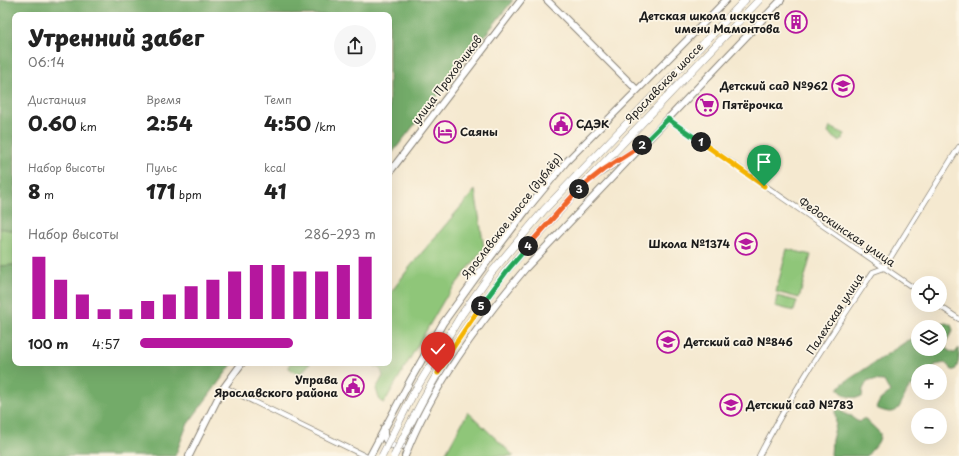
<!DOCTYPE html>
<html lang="ru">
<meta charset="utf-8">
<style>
:root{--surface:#fff;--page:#f6f6f6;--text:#222;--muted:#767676;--accent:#b5179e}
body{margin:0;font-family:"Playpen Sans",sans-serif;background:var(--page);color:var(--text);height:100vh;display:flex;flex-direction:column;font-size:15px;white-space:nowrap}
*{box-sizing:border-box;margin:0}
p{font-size:13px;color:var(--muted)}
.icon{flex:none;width:22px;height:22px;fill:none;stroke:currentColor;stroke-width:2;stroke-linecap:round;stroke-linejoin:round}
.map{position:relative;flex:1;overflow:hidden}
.side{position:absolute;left:12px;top:12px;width:380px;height:354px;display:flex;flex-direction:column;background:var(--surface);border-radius:8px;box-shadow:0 4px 16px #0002}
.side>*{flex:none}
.fabs{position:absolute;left:911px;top:276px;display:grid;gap:8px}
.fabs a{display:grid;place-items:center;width:36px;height:36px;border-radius:50%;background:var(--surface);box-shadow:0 4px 16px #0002;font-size:20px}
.pin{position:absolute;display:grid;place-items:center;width:34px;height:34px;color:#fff;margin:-41px -17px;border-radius:50% 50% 50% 0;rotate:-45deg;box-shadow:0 0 4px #0007}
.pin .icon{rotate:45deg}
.km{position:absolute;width:20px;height:20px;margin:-10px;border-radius:50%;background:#222;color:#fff;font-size:11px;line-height:20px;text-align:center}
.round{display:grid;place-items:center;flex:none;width:42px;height:42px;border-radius:21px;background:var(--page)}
.headline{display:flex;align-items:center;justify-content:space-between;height:68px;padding:0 16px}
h1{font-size:22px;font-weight:800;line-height:30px}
.stats{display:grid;grid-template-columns:repeat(3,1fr);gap:6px;height:68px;padding:4px 16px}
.stats div{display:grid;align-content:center}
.stats b{font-size:20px;font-weight:800}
.stats small{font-size:11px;font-weight:400}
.stats p{font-size:11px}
.chart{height:112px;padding:8px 16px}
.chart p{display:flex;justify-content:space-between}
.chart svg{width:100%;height:72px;margin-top:4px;stroke:var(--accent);stroke-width:6}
ul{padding:0 16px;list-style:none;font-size:13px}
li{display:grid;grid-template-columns:64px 48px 1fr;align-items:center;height:30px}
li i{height:10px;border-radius:5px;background:var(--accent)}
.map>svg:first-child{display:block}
.green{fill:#8fc679;stroke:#56714a}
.forest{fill:#73ab69;stroke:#486442}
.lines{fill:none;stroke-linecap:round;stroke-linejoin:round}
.minor-casing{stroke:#888276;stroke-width:6}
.tertiary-casing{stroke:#888276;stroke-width:8}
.primary-casing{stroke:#888276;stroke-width:8}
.minor{stroke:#fff;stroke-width:4.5}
.tertiary{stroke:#fff;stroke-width:6}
.primary{stroke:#fff;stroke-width:7}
.primary-bridge-casing{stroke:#888276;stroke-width:8;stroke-linecap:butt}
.primary-bridge{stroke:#fff;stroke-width:7}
.split-1-casing{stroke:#fff;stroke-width:8}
.split-2-casing{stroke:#fff;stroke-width:8}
.split-3-casing{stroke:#fff;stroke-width:8}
.split-4-casing{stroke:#fff;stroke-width:8}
.split-5-casing{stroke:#fff;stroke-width:8}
.split-6-casing{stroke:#fff;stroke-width:8}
.split-1{stroke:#f5b400;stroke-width:5}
.split-2{stroke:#22a559;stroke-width:5}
.split-3{stroke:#f0652b;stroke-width:5}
.split-4{stroke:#f0652b;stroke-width:5}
.split-5{stroke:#22a559;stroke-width:5}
.split-6{stroke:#f5b400;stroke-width:5}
.labels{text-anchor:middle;stroke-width:3.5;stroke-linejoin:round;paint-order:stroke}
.poi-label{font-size:11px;font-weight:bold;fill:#1c1c1c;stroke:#fcf5e5;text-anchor:start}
.street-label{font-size:11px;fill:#1c1c1c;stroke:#fcf5e5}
</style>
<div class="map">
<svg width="959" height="456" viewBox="0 0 959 456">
<rect width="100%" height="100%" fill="#fcf5e5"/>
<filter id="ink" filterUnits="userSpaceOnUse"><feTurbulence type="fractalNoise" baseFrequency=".025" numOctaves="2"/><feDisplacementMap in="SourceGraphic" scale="8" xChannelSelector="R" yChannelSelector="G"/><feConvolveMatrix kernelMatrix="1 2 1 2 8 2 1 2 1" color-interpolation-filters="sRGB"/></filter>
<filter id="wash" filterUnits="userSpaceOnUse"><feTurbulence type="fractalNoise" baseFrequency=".012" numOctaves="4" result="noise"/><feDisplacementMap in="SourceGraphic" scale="16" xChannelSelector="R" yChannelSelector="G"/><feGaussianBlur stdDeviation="0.9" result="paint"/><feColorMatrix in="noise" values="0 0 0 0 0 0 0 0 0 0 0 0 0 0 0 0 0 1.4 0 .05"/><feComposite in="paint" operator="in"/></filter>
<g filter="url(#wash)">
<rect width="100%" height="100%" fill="#f5e9d0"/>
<!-- green -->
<path class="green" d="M830,127L845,134L840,142L828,133Z
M475,190L484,248L444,300L384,403L380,401L376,389L383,376L381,370L369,363H389V295L409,268Z
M0,228L15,231L14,265L0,266Z
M787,249L811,255L799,298L776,292Z
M777,296L797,301L794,311L775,306Z
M290,363H310L301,374H297L289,368Z
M468,412L514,456H444Z"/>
<!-- forest -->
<path class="forest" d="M0,0H513L389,157V15H15V231L0,228Z
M14,265H15V363H233L187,425L175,456H0V266Z
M946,323L951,325L953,330L946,342V349L953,353H955L959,348C959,356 959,364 955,370H952L945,363L935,365L932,371H918V387L913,386L910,387C898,403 903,420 876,408L880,400L890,392L884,381L868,380L863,389L862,397C850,398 847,398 838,389L842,384L907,341L918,337V349H940V327H935L939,324Z
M838,409L847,415L852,416L855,420L860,422L864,418L880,433C881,444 872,448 867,456H831L832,440L836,424L835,411Z"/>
</g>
<g filter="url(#ink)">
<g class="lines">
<!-- minor casing -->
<g class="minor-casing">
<path id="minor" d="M668,119L918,291
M938,305L959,319
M224,387L365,456
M759,456C792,392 833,332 873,272L884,268L959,147"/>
</g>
<!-- tertiary casing -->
<g class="tertiary-casing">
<path id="tertiary" d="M547,0L637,90
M389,173L521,0
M592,178L638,148
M384,428C383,440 389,449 402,446
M189,456L222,390L242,363
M370,456L411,379L443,323L490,258L528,208L566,162L697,30L726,0
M405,456C431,388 478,325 525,269L781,0"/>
</g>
<!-- primary casing -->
<g class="primary-casing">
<path id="primary" d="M460,317L491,273L544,210L745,0
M469,323L506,271L520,255L580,188L759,0"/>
</g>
<!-- minor -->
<use href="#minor" class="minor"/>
<!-- tertiary -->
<use href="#tertiary" class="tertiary"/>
<!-- primary -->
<use href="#primary" class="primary"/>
<!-- primary-bridge casing -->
<g class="primary-bridge-casing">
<path id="primary-bridge" d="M382,456L413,394L460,317
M394,456C417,410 440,365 469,323"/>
</g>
<!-- primary-bridge -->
<use href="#primary-bridge" class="primary-bridge"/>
</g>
</g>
<g class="lines" filter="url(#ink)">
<!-- split-1 casing -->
<g class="split-1-casing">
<path id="split-1" d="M701,142L764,186"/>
</g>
<!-- split-2 casing -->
<g class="split-2-casing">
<path id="split-2" d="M642,145L668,119L701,142"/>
</g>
<!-- split-3 casing -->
<g class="split-3-casing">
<path id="split-3" d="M579,189L603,170L642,145"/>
</g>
<!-- split-4 casing -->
<g class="split-4-casing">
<path id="split-4" d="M528,246L579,189"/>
</g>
<!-- split-5 casing -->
<g class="split-5-casing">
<path id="split-5" d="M481,306L506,272L528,246"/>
</g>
<!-- split-6 casing -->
<g class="split-6-casing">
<path id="split-6" d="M438,373L454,346L481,306"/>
</g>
<!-- split-1 -->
<use href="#split-1" class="split-1"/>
<!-- split-2 -->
<use href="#split-2" class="split-2"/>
<!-- split-3 -->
<use href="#split-3" class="split-3"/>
<!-- split-4 -->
<use href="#split-4" class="split-4"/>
<!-- split-5 -->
<use href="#split-5" class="split-5"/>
<!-- split-6 -->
<use href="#split-6" class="split-6"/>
</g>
<!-- icons -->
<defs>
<g id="building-ring" transform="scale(1.15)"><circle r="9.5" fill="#fcf5e5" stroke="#b5179e" stroke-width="1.5"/><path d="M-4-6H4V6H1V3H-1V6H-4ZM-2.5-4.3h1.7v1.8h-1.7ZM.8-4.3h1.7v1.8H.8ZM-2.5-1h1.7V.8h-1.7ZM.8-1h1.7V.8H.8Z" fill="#b5179e"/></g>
<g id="school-ring" transform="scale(1.15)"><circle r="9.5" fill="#fcf5e5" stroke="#b5179e" stroke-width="1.5"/><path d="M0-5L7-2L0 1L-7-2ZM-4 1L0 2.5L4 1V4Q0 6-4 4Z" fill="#b5179e"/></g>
<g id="supermarket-ring" transform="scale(1.15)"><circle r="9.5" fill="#fcf5e5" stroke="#b5179e" stroke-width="1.5"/><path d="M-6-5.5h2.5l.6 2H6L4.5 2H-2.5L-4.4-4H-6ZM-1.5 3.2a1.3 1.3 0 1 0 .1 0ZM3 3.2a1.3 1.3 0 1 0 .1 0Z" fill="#b5179e"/></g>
<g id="civic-ring" transform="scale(1.15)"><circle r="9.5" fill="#fcf5e5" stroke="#b5179e" stroke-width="1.5"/><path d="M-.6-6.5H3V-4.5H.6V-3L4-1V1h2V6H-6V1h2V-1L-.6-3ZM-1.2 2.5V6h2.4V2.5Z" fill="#b5179e"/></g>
<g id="hotel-ring" transform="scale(1.15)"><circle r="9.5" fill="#fcf5e5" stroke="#b5179e" stroke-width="1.5"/><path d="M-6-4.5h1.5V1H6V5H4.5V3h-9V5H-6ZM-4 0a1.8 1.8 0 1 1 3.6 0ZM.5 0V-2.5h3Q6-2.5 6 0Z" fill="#b5179e"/></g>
</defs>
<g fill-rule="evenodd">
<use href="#building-ring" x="796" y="22"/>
<use href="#school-ring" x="843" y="86"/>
<use href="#supermarket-ring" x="707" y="105"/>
<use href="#civic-ring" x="561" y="124"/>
<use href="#hotel-ring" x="445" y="132"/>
<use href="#school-ring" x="746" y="244"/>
<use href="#school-ring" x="668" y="342"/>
<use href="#civic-ring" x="353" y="386"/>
<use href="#school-ring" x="731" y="405"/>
</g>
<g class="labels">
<!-- poi labels -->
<g class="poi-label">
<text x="780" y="20" text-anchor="end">Детская школа искусств<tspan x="780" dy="13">имени Мамонтова</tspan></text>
<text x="828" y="90" text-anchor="end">Детский сад №962</text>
<text x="722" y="109">Пятёрочка</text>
<text x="576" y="128">СДЭК</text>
<text x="460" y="136">Саяны</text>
<text x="730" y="248" text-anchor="end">Школа №1374</text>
<text x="684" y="346">Детский сад №846</text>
<text x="338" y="384" text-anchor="end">Управа<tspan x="338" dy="13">Ярославского района</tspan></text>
<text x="746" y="409">Детский сад №783</text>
</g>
<!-- street labels -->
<g class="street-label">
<text transform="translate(447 80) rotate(-53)" y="4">улица Проходчиков</text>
<text transform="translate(664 83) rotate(-46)" y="4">Ярославское шоссе</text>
<text transform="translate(512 216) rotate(-52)" y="4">Ярославское шоссе (дублёр)</text>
<text transform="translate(847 232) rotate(34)" y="4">Федоскинская улица</text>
<text transform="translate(835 314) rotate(-57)" y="4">Палехская улица</text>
</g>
</g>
</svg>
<div class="fabs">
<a><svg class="icon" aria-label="locate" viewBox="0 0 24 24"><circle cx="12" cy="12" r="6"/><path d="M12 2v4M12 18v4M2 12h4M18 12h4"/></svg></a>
<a><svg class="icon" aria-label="layers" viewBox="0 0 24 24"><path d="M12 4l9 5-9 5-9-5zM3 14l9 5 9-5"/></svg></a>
<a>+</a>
<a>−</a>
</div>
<div class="pin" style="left:764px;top:186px;background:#1e9e55"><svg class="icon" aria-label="arrive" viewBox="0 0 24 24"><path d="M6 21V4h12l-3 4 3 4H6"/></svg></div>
<div class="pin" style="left:438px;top:373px;background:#d93025"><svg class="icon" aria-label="check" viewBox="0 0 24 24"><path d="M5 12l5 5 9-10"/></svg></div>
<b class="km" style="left:701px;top:142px">1</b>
<b class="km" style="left:642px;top:145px">2</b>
<b class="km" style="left:579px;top:189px">3</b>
<b class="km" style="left:528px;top:246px">4</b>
<b class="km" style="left:481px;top:306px">5</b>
<section class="side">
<div class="headline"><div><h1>Утренний забег</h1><p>06:14</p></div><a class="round"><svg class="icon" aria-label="share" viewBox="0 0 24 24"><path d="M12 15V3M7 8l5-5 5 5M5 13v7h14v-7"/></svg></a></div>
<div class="stats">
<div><p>Дистанция</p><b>0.60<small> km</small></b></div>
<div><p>Время</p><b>2:54</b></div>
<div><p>Темп</p><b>4:50<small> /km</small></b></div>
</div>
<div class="stats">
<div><p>Набор высоты</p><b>8<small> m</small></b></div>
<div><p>Пульс</p><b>171<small> bpm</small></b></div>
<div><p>kcal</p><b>41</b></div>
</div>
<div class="chart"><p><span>Набор высоты</span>286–293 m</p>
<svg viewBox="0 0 160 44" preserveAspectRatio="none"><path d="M5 44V6M15 44V20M25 44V29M35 44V38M45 44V38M55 44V33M65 44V29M75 44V24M85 44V20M95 44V15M105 44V11M115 44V11M125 44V15M135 44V15M145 44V11M155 44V6"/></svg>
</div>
<ul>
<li><b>100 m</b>4:57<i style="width:65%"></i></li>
</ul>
</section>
</div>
